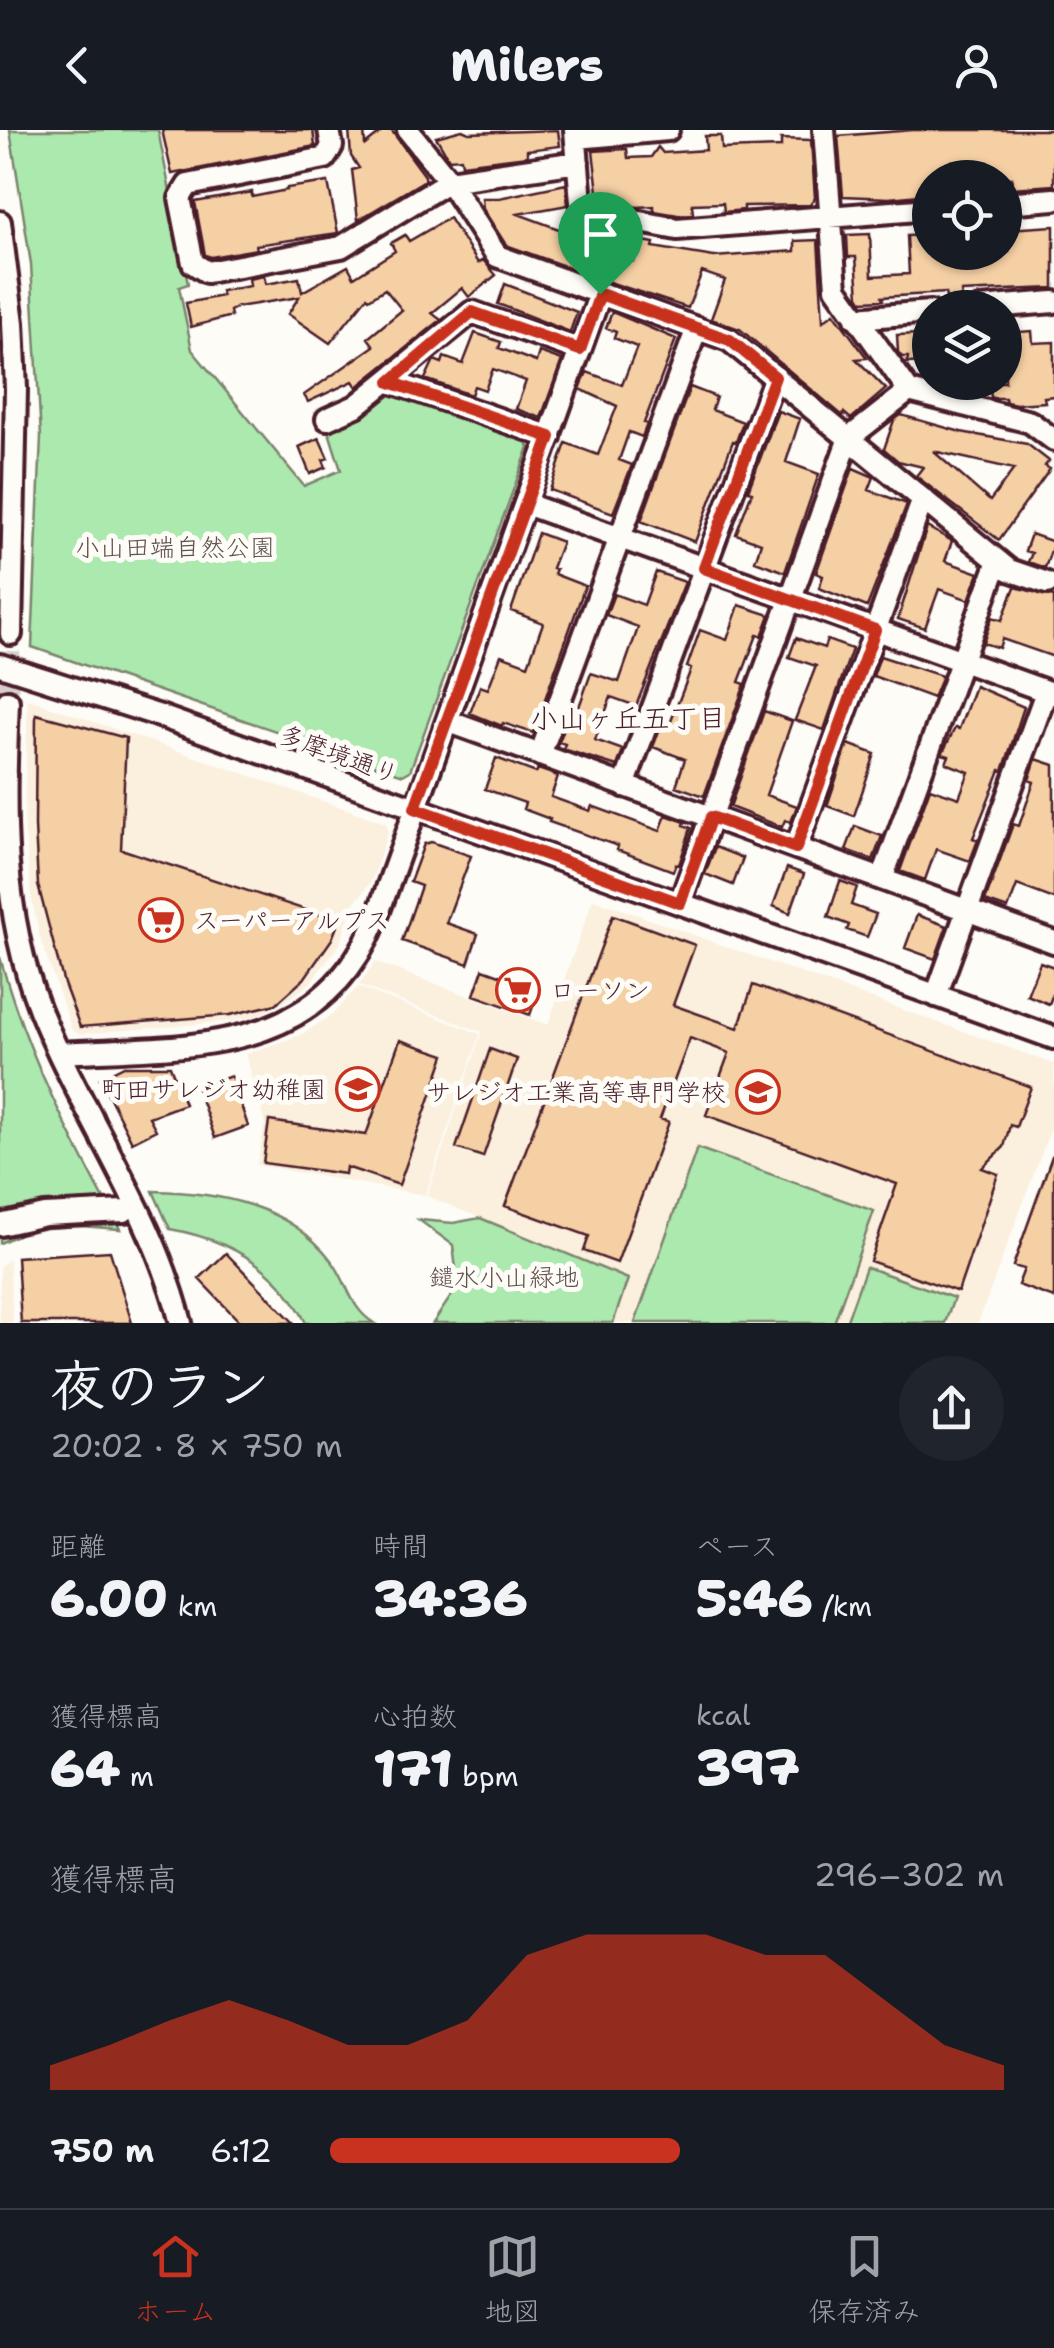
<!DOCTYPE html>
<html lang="ja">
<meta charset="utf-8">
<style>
:root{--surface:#171b24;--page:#20242c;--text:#f1f3f6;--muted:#9ea1a6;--line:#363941;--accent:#c8321e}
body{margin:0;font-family:"Shantell Sans","Klee One",sans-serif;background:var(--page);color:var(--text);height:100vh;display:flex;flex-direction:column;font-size:38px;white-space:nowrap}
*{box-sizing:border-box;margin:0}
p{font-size:32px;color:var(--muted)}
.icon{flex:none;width:55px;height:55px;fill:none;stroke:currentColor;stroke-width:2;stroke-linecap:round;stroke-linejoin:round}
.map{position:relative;height:1193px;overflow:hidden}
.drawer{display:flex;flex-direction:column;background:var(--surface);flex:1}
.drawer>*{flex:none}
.buttons{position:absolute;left:912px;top:30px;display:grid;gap:20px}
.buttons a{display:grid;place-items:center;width:110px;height:110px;border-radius:50%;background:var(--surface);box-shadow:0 2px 8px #0004;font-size:50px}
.pin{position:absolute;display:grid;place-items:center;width:85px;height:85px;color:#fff;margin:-102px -42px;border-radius:50% 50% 50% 0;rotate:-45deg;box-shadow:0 0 10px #0007}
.pin .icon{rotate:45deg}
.round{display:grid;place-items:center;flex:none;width:105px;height:105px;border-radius:52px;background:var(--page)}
.headline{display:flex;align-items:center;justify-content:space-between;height:170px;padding:0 50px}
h1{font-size:55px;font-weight:800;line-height:75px}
.metrics{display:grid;grid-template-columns:repeat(3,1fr);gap:15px;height:170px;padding:10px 50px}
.metrics div{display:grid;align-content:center}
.metrics b{font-size:50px;font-weight:800}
.metrics small{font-size:28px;font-weight:400}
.metrics p{font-size:28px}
.chart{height:280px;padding:20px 50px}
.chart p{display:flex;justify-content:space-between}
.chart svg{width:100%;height:180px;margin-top:10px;fill:var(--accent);opacity:.7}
ul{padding:0 50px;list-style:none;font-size:32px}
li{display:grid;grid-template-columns:160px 120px 1fr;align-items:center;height:75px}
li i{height:25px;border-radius:12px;background:var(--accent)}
header{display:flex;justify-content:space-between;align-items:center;height:130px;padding:0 50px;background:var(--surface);font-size:45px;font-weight:800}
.tab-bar{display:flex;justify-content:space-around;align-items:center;height:140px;border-top:2px solid var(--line);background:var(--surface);font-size:28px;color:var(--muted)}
.tab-bar a{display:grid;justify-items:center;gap:5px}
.tab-bar .on{color:var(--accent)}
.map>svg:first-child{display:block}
.built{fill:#fbefde}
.green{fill:#ace9af;stroke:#7b846d;stroke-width:2.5}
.building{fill:#f6d0a5;stroke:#4a1f2b;stroke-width:2.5;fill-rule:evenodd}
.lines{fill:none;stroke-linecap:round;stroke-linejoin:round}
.minor-tunnel{stroke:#d9d0ce;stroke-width:20;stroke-dasharray:20 10;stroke-linecap:butt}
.minor-casing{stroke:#4a1f2b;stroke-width:28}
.minor{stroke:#fdfcf7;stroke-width:20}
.route-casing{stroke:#fff;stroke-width:20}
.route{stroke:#c8321e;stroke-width:12}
.labels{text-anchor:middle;stroke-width:10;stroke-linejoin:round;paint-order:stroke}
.park-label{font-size:25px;fill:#62524c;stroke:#fdfcf7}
.street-label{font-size:25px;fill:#4a1f2b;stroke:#fdfcf7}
.poi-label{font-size:25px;fill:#4a1f2b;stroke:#fdfcf7;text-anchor:start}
.neighbourhood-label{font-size:28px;fill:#4a1f2b;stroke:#fdfcf7}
</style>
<header><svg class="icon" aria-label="back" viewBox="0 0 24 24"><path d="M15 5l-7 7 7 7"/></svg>Milers<svg class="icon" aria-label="person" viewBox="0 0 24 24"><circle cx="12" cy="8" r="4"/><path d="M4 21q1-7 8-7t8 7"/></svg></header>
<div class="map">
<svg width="1054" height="1193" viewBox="0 0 1054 1193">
<rect width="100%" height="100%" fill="#fdfcf7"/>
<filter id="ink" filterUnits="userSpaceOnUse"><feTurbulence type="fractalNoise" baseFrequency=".01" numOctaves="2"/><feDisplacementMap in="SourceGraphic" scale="20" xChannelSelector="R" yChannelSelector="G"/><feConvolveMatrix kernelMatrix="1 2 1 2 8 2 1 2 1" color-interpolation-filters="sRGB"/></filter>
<g filter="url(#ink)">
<!-- built -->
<path class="built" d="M28,569L386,693L388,701L371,752L354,773L340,814L309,854L283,873L259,885L233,891L79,904L72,900L40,808L31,765L24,690Z
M593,769L1054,934V990L978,1193H613L628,1149L427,1066L482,902L359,855L375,832L548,895Z
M358,857L480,904L425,1065L257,1035L265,994L246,924L301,905L332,885Z
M9,1129L13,1193H0V1136Z"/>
<!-- green -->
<path class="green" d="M10,0H158L188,154L179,157L192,220L304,356L341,340L328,299L361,285L389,264H400L525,307L529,317L410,641L403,645L32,517L41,307L31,134Z
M0,827C28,929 71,1007 120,1099L81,1096L30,1099L0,1113Z
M697,1018L874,1081L834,1193H635Z
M153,1061C218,1062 289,1075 331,1130C348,1151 349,1178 374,1193H306C279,1137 230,1110 170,1099Z
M480,1088L628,1149L613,1193H433L458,1156L453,1115L419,1090L453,1093Z
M866,1137L954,1168L945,1193H846Z"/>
<!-- building -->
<path class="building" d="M162,0H313L315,16L172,44Z
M349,0H364L365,15L384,0H391L425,46V50L358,90L352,40L359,38L351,26Z
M462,0L469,3L558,0L560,16L527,20V26L462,34L461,28L449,29L436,7Z
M913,0H1054V55L1012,58V48H930V64L889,68L843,66L838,6Z
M705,6H721L722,19L781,17V9L811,10L815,68L810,75L744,76V80L724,82L723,73L692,74L693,84L678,85L654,81V76L637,77L599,70L593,21L627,19L628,28L651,27L658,17L663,23L706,20Z
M328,52L338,103L256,115L257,119L211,127L205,125L195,72L252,62V67L287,60V58Z
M566,54L568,75L518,84L578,106L584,143L506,115L483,79L482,68H499Z
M449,88L478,133L483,130L496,145L469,167L462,158L432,183L441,190L357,257L353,251L308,272L304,265L374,216L368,208L402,180L385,159L369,169L367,167L330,213L288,184L299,167L238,177L230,181L231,186L191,197L186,173L222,166L221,161L250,156L249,149L264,146L266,154L299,148L302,162L348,136L354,147L395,121L391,113L405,105L409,111Z
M1054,96V158L961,162L962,167L946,168L945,163L882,167L883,170L862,171L859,166L856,127H848L847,105L870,104L872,146L909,144L907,106L930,105V122H1009L1007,99Z
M638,110L654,113L653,117L714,127L795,121V111L818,110L823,191L834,183L867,228L856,229L886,259L851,289L844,283L843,286L740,199L711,189L725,150L702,142L688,178L603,150L602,119L633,131Z
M505,154L577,182L570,202L498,174Z
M612,182L676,209L644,293L647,294L642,307L629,302L619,330L632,335L613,383L550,360L566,313L598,325L617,276L580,259L587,242L622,255L637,217L614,208L616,202L606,198Z
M1032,201L1033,213L1054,212V266L1044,267L1045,272L1016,274L1006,272L1005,268H991L989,252H1005V203Z
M475,203L501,212L499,218L536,232L539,222L562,230L541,288L516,279L526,251L493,239L485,260L474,256L471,265L425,249L434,230L442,233L444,227L463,234Z
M921,204V210H930V232L907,233L908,227H902L898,222L897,205Z
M690,257L716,267L712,280L743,292L736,312L733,311L695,412L641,391Z
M778,281L800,289L786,332L819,344L785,442L755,431L761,413L736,404L752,362L748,361Z
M901,285L961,302L1027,314L1049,331L1045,336L1050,339L999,410L916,346L923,337L898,331L884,319L894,290ZM933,321L1014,339L990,371Z
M319,308L328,328L323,330L326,337L310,344L299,317Z
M853,338L874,347L869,360L907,374L867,477L819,458L823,446L816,443Z
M927,397L952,411L945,431L979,443L969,470L939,459L925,498L898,489Z
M538,403L562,412L552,438L556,439L554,444L585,456L533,603L503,593L502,596L470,583L480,556L488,559L501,525L528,535L543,493L511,481Z
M1031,404L1054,412L1045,438L1028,432L1032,423L1025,421Z
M656,442L685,452L636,576L611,567L595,610L623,620L617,636L563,619L565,614L559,612L573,574L579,577L591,543L619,552L637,501L638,497L606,485L614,464L644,475Z
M1015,457L1054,467V527L1002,509L999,518L983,513L992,487L1002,490Z
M739,475L770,485L762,506L757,505L739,552L745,554L704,666L676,656L685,629L653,617L661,596L668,599L691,539L687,537L700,500L727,510Z
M796,508L824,518L827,510L852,519L824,600L795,590L816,536L789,527Z
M880,526L942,546L933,568L873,546Z
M975,556L1024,577L1003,641L1000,640L973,708L978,710L970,731L936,719L925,750L900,741L930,658L959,668L969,642L946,633L949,626L942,624L955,598L959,599Z
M764,581L792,591L766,665L797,676L791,692L785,690L782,697L730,677Z
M36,584L126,608L121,719L339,791L332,809L304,849L276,874L230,885L80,897L64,854L38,755L35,696Z
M848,614L875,624L854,686L827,676Z
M496,628L536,643L538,639L558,646L551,667L590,681L592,676L660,701L666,685L685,692L684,695L691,698L679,735L676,734L673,741L617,720L618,716L549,692L550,689L523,679L525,673L485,659Z
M1036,629L1054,635V769L1017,755L1008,779L985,771L1013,694L1019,696L1034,652L1029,650Z
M855,696L882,706L873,730L846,720Z
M431,712L471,726L446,793L478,804L468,834L402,811L421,756L410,752L424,714Z
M715,717L743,728L733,755L705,744Z
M787,738L804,744L790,783L773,776Z
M840,751L857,757L851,775L876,784L867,807L847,800L849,795L828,787Z
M613,785L695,815L673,875L738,898L753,855L1031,957L1016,997L1010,995L1004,1017L982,1038L998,1044L958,1162L870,1131L897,1054L706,985L729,923L690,908L660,989L669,992L617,1133L584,1121L589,1106L505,1076Z
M917,785L947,796L935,829L905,818Z
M1040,832L1054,837V861L1049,874L1027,865Z
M483,839L539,859L530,885L474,865Z
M400,910L445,925L399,1055L346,1037L345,1044L263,1033L269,991L366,1005Z
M490,919L517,929L483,1027L456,1018Z
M124,936H170L185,974L149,987L156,1000L132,1012L100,948Z
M231,946L248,996L215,1008L197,958Z
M1052,1026L1054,1027V1168L1018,1155L1024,1139L1013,1136Z
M110,1121L132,1193H21L17,1127Z
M226,1123L294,1193H241L199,1149Z"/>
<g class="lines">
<!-- minor-tunnel -->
<path class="minor-tunnel" d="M8,571L11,504"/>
<!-- minor casing -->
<g class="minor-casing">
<path id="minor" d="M329,0L332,16L325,28L188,55L180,68L193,133L207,142L341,117L449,51L578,32
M408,0L449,51L497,126L729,210L1009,440L1047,453
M575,0L581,72L593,83L677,99L930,79
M824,0L836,158L909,261
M576,8L668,0
M1005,73L1054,69
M0,92L13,193L16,259L11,504
M981,178L1054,172
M856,188L930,182
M389,251L550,307
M327,289L356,276L472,182L580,220
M526,374L1054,564
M0,535L157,585L1054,908
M8,571C4,677 0,779 40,880C83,987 152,1080 181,1193
M447,591L1054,812
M540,625L697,198
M624,656L775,247
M796,718L923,369
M882,749L998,431
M680,773L849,308L909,261L1030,292L1054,310
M936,866L1046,562
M59,923C183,915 318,929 375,792L600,164
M0,1095L45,1085L124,1081"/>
</g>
<!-- minor -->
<use href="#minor" class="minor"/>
</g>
</g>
<g class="lines" filter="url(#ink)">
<!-- route casing -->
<g class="route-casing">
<path id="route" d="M600,164L730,210L775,247L704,438L875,500L796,718L711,687L680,773L415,678L550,307L390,252L472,182L580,220Z"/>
</g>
<!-- route -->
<use href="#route" class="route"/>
</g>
<!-- icons -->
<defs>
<g id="supermarket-ring" transform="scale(2.25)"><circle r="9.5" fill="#fdfcf7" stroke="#c8321e" stroke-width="1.5"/><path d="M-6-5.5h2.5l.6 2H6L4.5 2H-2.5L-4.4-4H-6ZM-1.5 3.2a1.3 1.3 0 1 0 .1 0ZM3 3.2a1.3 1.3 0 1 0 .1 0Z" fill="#c8321e"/></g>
<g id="school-ring" transform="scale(2.25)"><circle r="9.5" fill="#fdfcf7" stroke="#c8321e" stroke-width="1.5"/><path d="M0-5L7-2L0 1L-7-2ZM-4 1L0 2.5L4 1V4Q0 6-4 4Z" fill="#c8321e"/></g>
</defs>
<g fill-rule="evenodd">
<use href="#supermarket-ring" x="161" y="790"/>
<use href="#supermarket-ring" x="518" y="860"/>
<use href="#school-ring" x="358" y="959"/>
<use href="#school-ring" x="758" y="962"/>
</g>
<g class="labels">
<!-- park labels -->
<g class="park-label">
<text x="175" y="426">小山田端自然公園</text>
<text x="504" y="1156">鑓水小山緑地</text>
</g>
<!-- street labels -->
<g class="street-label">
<text transform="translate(339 624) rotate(20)" y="9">多摩境通り</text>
</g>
<!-- poi labels -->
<g class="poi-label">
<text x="194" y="799">スーパーアルプス</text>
<text x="550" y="869">ローソン</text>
<text x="326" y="968" text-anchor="end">町田サレジオ幼稚園</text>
<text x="726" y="971" text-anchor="end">サレジオ工業高等専門学校</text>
</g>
<!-- neighbourhood labels -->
<g class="neighbourhood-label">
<text x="628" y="598">小山ヶ丘五丁目</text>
</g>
</g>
</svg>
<div class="buttons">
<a><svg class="icon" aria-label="locate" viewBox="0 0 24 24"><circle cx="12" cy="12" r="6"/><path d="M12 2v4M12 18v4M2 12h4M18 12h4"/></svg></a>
<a><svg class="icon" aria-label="layers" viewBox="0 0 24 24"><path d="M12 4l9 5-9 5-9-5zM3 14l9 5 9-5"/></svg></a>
</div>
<div class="pin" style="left:600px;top:164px;background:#1e9e55"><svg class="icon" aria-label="arrive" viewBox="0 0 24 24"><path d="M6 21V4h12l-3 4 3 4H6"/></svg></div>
</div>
<section class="drawer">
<div class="headline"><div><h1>夜のラン</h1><p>20:02 · 8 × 750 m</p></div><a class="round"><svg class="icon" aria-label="share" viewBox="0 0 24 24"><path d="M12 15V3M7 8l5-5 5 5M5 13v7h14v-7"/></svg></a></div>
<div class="metrics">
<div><p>距離</p><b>6.00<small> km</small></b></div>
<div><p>時間</p><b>34:36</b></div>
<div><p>ペース</p><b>5:46<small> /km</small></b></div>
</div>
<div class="metrics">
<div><p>獲得標高</p><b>64<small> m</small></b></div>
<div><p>心拍数</p><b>171<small> bpm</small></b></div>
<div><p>kcal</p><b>397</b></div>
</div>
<div class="chart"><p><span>獲得標高</span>296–302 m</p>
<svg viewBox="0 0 160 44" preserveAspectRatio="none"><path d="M0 44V38L10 33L20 27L30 22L40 27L50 33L60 33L70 27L80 11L90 6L100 6L110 6L120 11L130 11L140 22L150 33L160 38V44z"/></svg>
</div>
<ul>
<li><b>750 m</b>6:12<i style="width:52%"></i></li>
</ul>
</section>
<nav class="tab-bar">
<a class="on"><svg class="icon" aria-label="home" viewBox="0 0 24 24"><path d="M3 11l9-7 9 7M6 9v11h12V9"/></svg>ホーム</a>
<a><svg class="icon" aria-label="map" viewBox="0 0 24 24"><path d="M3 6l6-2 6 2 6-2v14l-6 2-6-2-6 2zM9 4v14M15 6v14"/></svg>地図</a>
<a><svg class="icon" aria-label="saved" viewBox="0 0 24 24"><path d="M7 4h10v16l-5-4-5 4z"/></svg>保存済み</a>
</nav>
